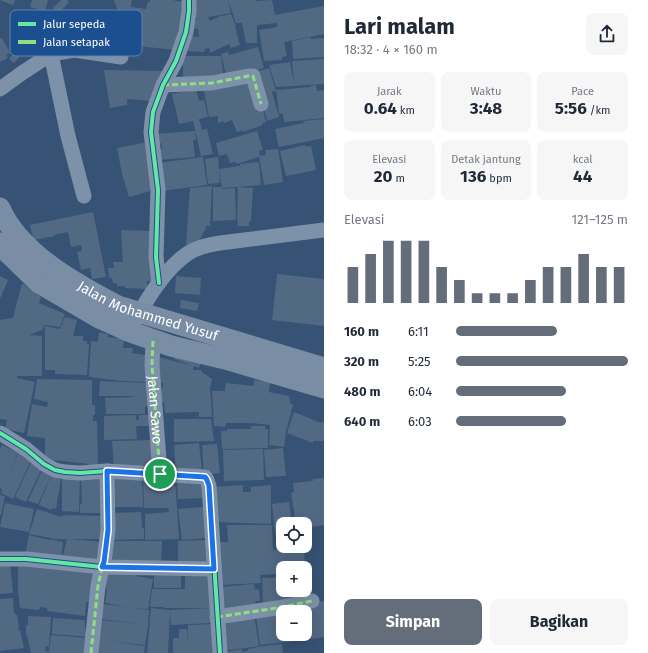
<!DOCTYPE html>
<html lang="id">
<meta charset="utf-8">
<style>
:root{--surface:#fff;--page:#f6f6f7;--text:#1f2937;--muted:#747a83;--accent:#646e7b}
body{margin:0;font-family:"Fira Sans",sans-serif;background:var(--page);color:var(--text);height:100vh;display:flex;flex-direction:column;font-size:15px;white-space:nowrap}
*{box-sizing:border-box;margin:0}
p{font-size:13px;color:var(--muted)}
.icon{flex:none;width:22px;height:22px;fill:none;stroke:currentColor;stroke-width:2;stroke-linecap:round;stroke-linejoin:round}
.map{position:relative;flex:1;overflow:hidden}
.sheet{display:flex;flex-direction:column;background:var(--surface);width:324px}
.sheet>*{flex:none}
.buttons{position:absolute;left:276px;top:517px;display:grid;gap:8px}
.buttons a{display:grid;place-items:center;width:36px;height:36px;border-radius:8px;background:var(--surface);box-shadow:0 4px 16px #0002;font-size:20px}
.pin{position:absolute;display:grid;place-items:center;width:34px;height:34px;color:#fff;margin:-17px;border:2px solid #fff;border-radius:50%;box-shadow:0 1px 4px #0007}
.round{display:grid;place-items:center;flex:none;width:42px;height:42px;border-radius:8px;background:var(--page)}
.overview{display:flex;align-items:center;justify-content:space-between;height:68px;padding:0 20px}
h1{font-size:22px;font-weight:700;line-height:30px}
.figures{display:grid;grid-template-columns:repeat(3,1fr);gap:6px;height:68px;padding:4px 20px}
.figures div{display:grid;align-content:center;border-radius:8px;background:var(--page);text-align:center}
.figures b{font-size:17px;font-weight:700}
.figures small{font-size:11px;font-weight:400}
.figures p{font-size:11px}
.chart{height:112px;padding:8px 20px}
.chart p{display:flex;justify-content:space-between}
.chart svg{width:100%;height:72px;margin-top:4px;stroke:var(--accent);stroke-width:6}
.button{display:flex;gap:8px;margin-top:auto;padding:8px 20px}
.button a{flex:1;height:46px;border-radius:8px;background:var(--accent);color:#fff;font-size:16px;font-weight:700;line-height:46px;text-align:center}
.button a+a{background:var(--page);color:var(--text)}
ul{padding:0 20px;list-style:none;font-size:13px}
li{display:grid;grid-template-columns:64px 48px 1fr;align-items:center;height:30px}
li i{height:10px;border-radius:5px;background:var(--accent)}
main{display:flex;flex:1;min-height:0}
.map>svg:first-child{display:block}
.building{fill:#526984}
.lines{fill:none;stroke-linecap:round;stroke-linejoin:round}
.street{stroke:#7d92a8;stroke-width:15}
.secondary{stroke:#798da4;stroke-width:21}
.quiet{stroke:#8de07e;stroke-width:3;stroke-dasharray:6 3;stroke-linecap:butt}
.cycleway-casing{stroke:#1b4f8f;stroke-width:6}
.cycleway{stroke:#66e7a1;stroke-width:4}
.route-casing{stroke:#fff;stroke-width:8}
.route{stroke:#1a73e8;stroke-width:5}
.labels{text-anchor:middle;stroke-width:3;stroke-linejoin:round;paint-order:stroke}
.street-label{font-size:14px;fill:#fff;stroke:#1b4f8f}
.key{fill:#1b4f8f;stroke:#5f84b1;stroke-width:1}
.key-label{font-size:11px;fill:#fff}
</style>
<main>
<div class="map">
<svg width="324" height="653" viewBox="0 0 324 653">
<rect width="100%" height="100%" fill="#365274"/>
<!-- building -->
<path class="building" d="M0,0H15L13,5Z
M32,0H48L45,11L30,7Z
M61,0H67L69,2L59,13L53,8Z
M114,0H132L131,7L146,9L148,2H150V0H172L184,2L178,50L125,45L123,25Z
M196,0H228L231,13L208,17L210,21L222,15V16L231,14L236,26L235,27L240,45L231,48L229,44L210,53L209,48L205,49L204,52L186,51L189,36L199,37L198,29L190,28L191,21L203,18L191,20Z
M228,0H256V1L272,0L275,15L324,6V34L284,42L287,56L282,57V60L264,61L259,30L277,27V23L257,25V43H246L242,23H236Z
M20,30L33,42L14,63L9,59L14,53L9,49L17,40L14,36Z
M310,37L311,39L324,38V57L293,59L292,41Z
M2,38L10,53L6,55L8,58L0,62V39Z
M258,47L264,68L227,79L221,54L228,52L229,55Z
M183,56H221L224,80L183,82Z
M324,59V84L276,87L269,65L290,62L294,84L292,61Z
M269,68L276,91L272,92L279,117L267,121L254,72Z
M104,70L164,71L152,101L127,99V105L110,108Z
M246,80L262,107L266,122L262,123L263,125L243,132V130L237,132L232,120L224,123V121L218,123V116L209,117L203,87Z
M316,85L317,91L324,90V118L284,122L283,114H279L276,90L310,87V86Z
M196,89L199,101L204,100L208,117L199,119L202,130L207,129L213,154L201,156L193,121L179,124L172,94Z
M324,119V138L279,147L275,129L304,123L303,121Z
M195,131L196,140H193L195,157L159,160V149H162L161,143L156,144L155,134Z
M257,131L263,150L259,151L260,155L258,157L237,164L236,162L230,163L227,154L219,156L216,143Z
M148,142L154,190L129,197L122,174L117,148Z
M305,145L306,147L311,146L316,170L286,176L280,151Z
M278,149L283,182L264,185L259,156L266,155L265,150Z
M203,157L207,185L162,191L158,163Z
M218,157L220,183L208,184L205,159Z
M259,162L261,185L222,188L219,169L240,166L241,174L240,164Z
M212,186L210,226H206L205,231H204L200,239L201,242L186,245L190,188Z
M213,187H221L222,189L235,188L236,220L213,221Z
M238,187L253,188L251,221H249V226H238V221H237Z
M93,212L106,277L92,279L90,268L81,270L77,252L82,251L81,245L71,247L68,232L54,235L55,236L33,240L30,225Z
M121,230L151,231L154,281H147V289L125,288V286H117V283H113L112,278H109L108,268H114L113,262H123Z
M277,274L324,279V326L272,320Z
M0,276L8,280L0,299Z
M176,276L201,278L200,295L175,293Z
M22,283L41,297L39,303L65,314L60,327L45,325L42,330L29,335L42,336V376H17V378L35,382L24,433L5,429L7,420L0,419V320L13,318Z
M181,300L199,303L197,311L180,308Z
M65,317L77,320L73,336H83V341H87V344H89L87,375L55,374V370H45V326L60,329Z
M99,332L108,334V337L124,339L123,348H133L132,353L145,355L148,382L121,381L89,377L91,341L98,342Z
M177,350L202,359L199,368L174,359Z
M154,356L194,366L193,370H201L202,372L212,379L210,388L212,417H199V412L165,413L164,402H157V389L163,388V383L155,382Z
M37,379L92,380V405H95V415H93V421H97L98,465H88L89,464L45,459V438L27,436L32,404L47,407L48,402L34,399Z
M254,380L270,382L269,392L289,396L290,403L293,405L286,431L284,447L269,445L270,425L252,423H226L225,427L214,426L212,391H225L226,383L254,386Z
M100,381L149,383V406H145V414H106L105,398L133,397V396H99Z
M294,412L321,423L323,421L324,423V441H313V443L287,433Z
M136,415V420H139V415H150L151,426H136L137,439L104,440V416Z
M174,419H211L214,441L174,442Z
M251,426H265V429H268V448L222,449L221,431H227V429H251Z
M155,440V466L114,468L112,441Z
M199,443L202,472L176,474L174,445Z
M217,444L220,473L204,475L202,445Z
M2,445L18,453L4,484L20,450L32,458L13,499L1,493L2,489L0,488V449Z
M283,448L286,476L266,477L264,450Z
M263,449L264,480L224,481L223,450Z
M32,460L43,466L26,502L15,497Z
M44,466L53,470L38,504L28,501Z
M104,473L105,513H80V504H82L81,476Z
M113,474L142,476L143,507H115Z
M51,475L61,479L56,509L52,508L51,510L39,505Z
M62,475H80L79,512L62,511Z
M175,478L179,539L145,540V514L169,512L168,508H144L143,479Z
M324,478V525L305,528V524H296L291,493L294,492L293,483L313,481V479Z
M207,480L208,498L178,499L177,481Z
M243,485V492H251V487L271,485V524L214,522L212,487Z
M0,495L5,496L1,515H0Z
M289,502L292,524H283V532L275,534L272,504Z
M5,503L34,509L29,532L0,527Z
M203,507L206,538L182,540L178,509Z
M37,509L62,517L63,515L104,516L100,539H70L104,542L102,563L62,559L67,539H56L29,534Z
M141,512L142,528H144V539L111,540L110,513Z
M227,525H272L273,550L304,546L305,568H283V574L260,575L261,583L222,585L217,542H228Z
M29,535L49,540L50,539L63,542L61,560L25,556Z
M211,540L209,567L178,562V541Z
M110,541H162L161,566L110,565Z
M0,560L10,562L13,593L0,594Z
M18,560L96,567L89,602H86L85,616L47,611V608L40,607L39,610L20,608L18,592Z
M154,569H181V588H154Z
M103,572H136V576L153,579L148,609L133,608L149,610L148,625L101,619L103,604L127,607L105,603L107,589L103,588Z
M185,572H209L210,608H170V607V608H164V607H150L152,589H185Z
M305,575L309,599L263,602L262,578L283,577V590H305Z
M254,584L255,590L259,589L260,601H255L256,607L221,609L220,587Z
M13,598L14,613L17,615L19,628H18V630H20L24,648L0,651V599Z
M324,601V637L305,640V638L300,639L299,634H305V612H293L292,607Z
M151,608L170,610L168,653H147Z
M211,608L212,623L171,625L170,610Z
M283,612V634H293L294,641L260,645L256,616Z
M254,615L259,646L223,651L219,620Z
M28,616L51,617L49,647L46,646L45,651L49,652L51,635L88,638L87,653H31L27,635H26V625H28Z
M53,618L85,620V629H91L90,637L52,634Z
M102,620L148,625L145,645L109,641L145,646L144,653H97Z
M213,624V653H173V638H179V629H187L188,644V625Z
M282,644L283,653H221L242,649V652L248,651V649L263,646Z"/>
<g class="lines">
<!-- street -->
<g class="street">
<path d="M51,54L68,136L84,196"/>
<path d="M163,85L212,83L248,76H253L261,104"/>
<path d="M0,89L22,73L51,54L74,50L121,57"/>
<path d="M159,283L156,257L158,190L151,132L153,112L163,85L176,61L186,32L189,11V0"/>
<path d="M135,320C149,297 164,270 187,254C197,247 209,245 220,243L324,230"/>
<path id="s1" d="M153,341L152,365L160,474"/>
<path d="M0,433L26,449L44,464L55,470L65,472L80,473L107,471L205,477L207,480L209,486L220,653"/>
<path d="M0,559H26L102,567L214,569"/>
<path d="M217,617L277,608L312,601"/>
<path d="M91,653L98,586L102,567L104,562L108,530L107,471"/>
</g>
<!-- secondary -->
<g class="secondary">
<path id="s2" d="M0,208C19,253 76,284 118,306L324,368"/>
<path d="M0,243L9,254L39,283L99,318L128,331L171,346L225,359L324,388"/>
</g>
<!-- quiet -->
<path class="quiet" d="M163,85L212,83L248,76H253L261,104
M153,341L152,365L160,474H164
M217,617L277,608L312,601
M91,653L98,586L102,567L104,562L108,530L107,471"/>
<!-- cycleway casing -->
<g class="cycleway-casing">
<path id="cycleway" d="M159,283L156,257L158,190L151,132L153,112L163,85L176,61L186,32L189,11V0
M0,433L26,449L44,464L55,470L65,472L80,473L107,471L205,477L207,480L209,486L220,653
M0,559H26L102,567L214,569"/>
</g>
<!-- cycleway -->
<use href="#cycleway" class="cycleway"/>
</g>
<g class="lines">
<!-- route casing -->
<g class="route-casing">
<path id="route" d="M107,471L205,477L207,480L209,486L214,569L102,567L104,562L108,530Z"/>
</g>
<!-- route -->
<use href="#route" class="route"/>
</g>
<g class="labels">
<!-- street labels -->
<g class="street-label">
<text dy="5" stroke="none"><textPath href="#s2" startOffset="186">Jalan Mohammed Yusuf</textPath></text>
<text dy="5" stroke="none"><textPath href="#s1" startOffset="69">Jalan Sawo</textPath></text>
</g>
</g>
<!-- legend -->
<rect x="10" y="10" width="132" height="46" rx="6" class="key"/>
<rect x="18" y="22" width="18" height="4" fill="#66e7a1"/>
<rect x="18" y="40" width="18" height="4" fill="#8de07e"/>
<g class="key-label">
<text x="43" y="28">Jalur sepeda</text>
<text x="43" y="46">Jalan setapak</text>
</g>
</svg>
<div class="buttons">
<a><svg class="icon" aria-label="locate" viewBox="0 0 24 24"><circle cx="12" cy="12" r="6"/><path d="M12 2v4M12 18v4M2 12h4M18 12h4"/></svg></a>
<a>+</a>
<a>−</a>
</div>
<div class="pin" style="left:160px;top:474px;background:#1e9e55"><svg class="icon" aria-label="arrive" viewBox="0 0 24 24"><path d="M6 21V4h12l-3 4 3 4H6"/></svg></div>
</div>
<section class="sheet">
<div class="overview"><div><h1>Lari malam</h1><p>18:32 · 4 × 160 m</p></div><a class="round"><svg class="icon" aria-label="share" viewBox="0 0 24 24"><path d="M12 15V3M7 8l5-5 5 5M5 13v7h14v-7"/></svg></a></div>
<div class="figures">
<div><p>Jarak</p><b>0.64<small> km</small></b></div>
<div><p>Waktu</p><b>3:48</b></div>
<div><p>Pace</p><b>5:56<small> /km</small></b></div>
</div>
<div class="figures">
<div><p>Elevasi</p><b>20<small> m</small></b></div>
<div><p>Detak jantung</p><b>136<small> bpm</small></b></div>
<div><p>kcal</p><b>44</b></div>
</div>
<div class="chart"><p><span>Elevasi</span>121–125 m</p>
<svg viewBox="0 0 160 44" preserveAspectRatio="none"><path d="M5 44V22M15 44V14M25 44V6M35 44V6M45 44V6M55 44V22M65 44V30M75 44V38M85 44V38M95 44V38M105 44V30M115 44V22M125 44V22M135 44V14M145 44V22M155 44V22"/></svg>
</div>
<ul>
<li><b>160 m</b>6:11<i style="width:59%"></i></li>
<li><b>320 m</b>5:25<i style="width:100%"></i></li>
<li><b>480 m</b>6:04<i style="width:64%"></i></li>
<li><b>640 m</b>6:03<i style="width:64%"></i></li>
</ul>
<div class="button"><a>Simpan</a><a>Bagikan</a></div>
</section>
</main>
